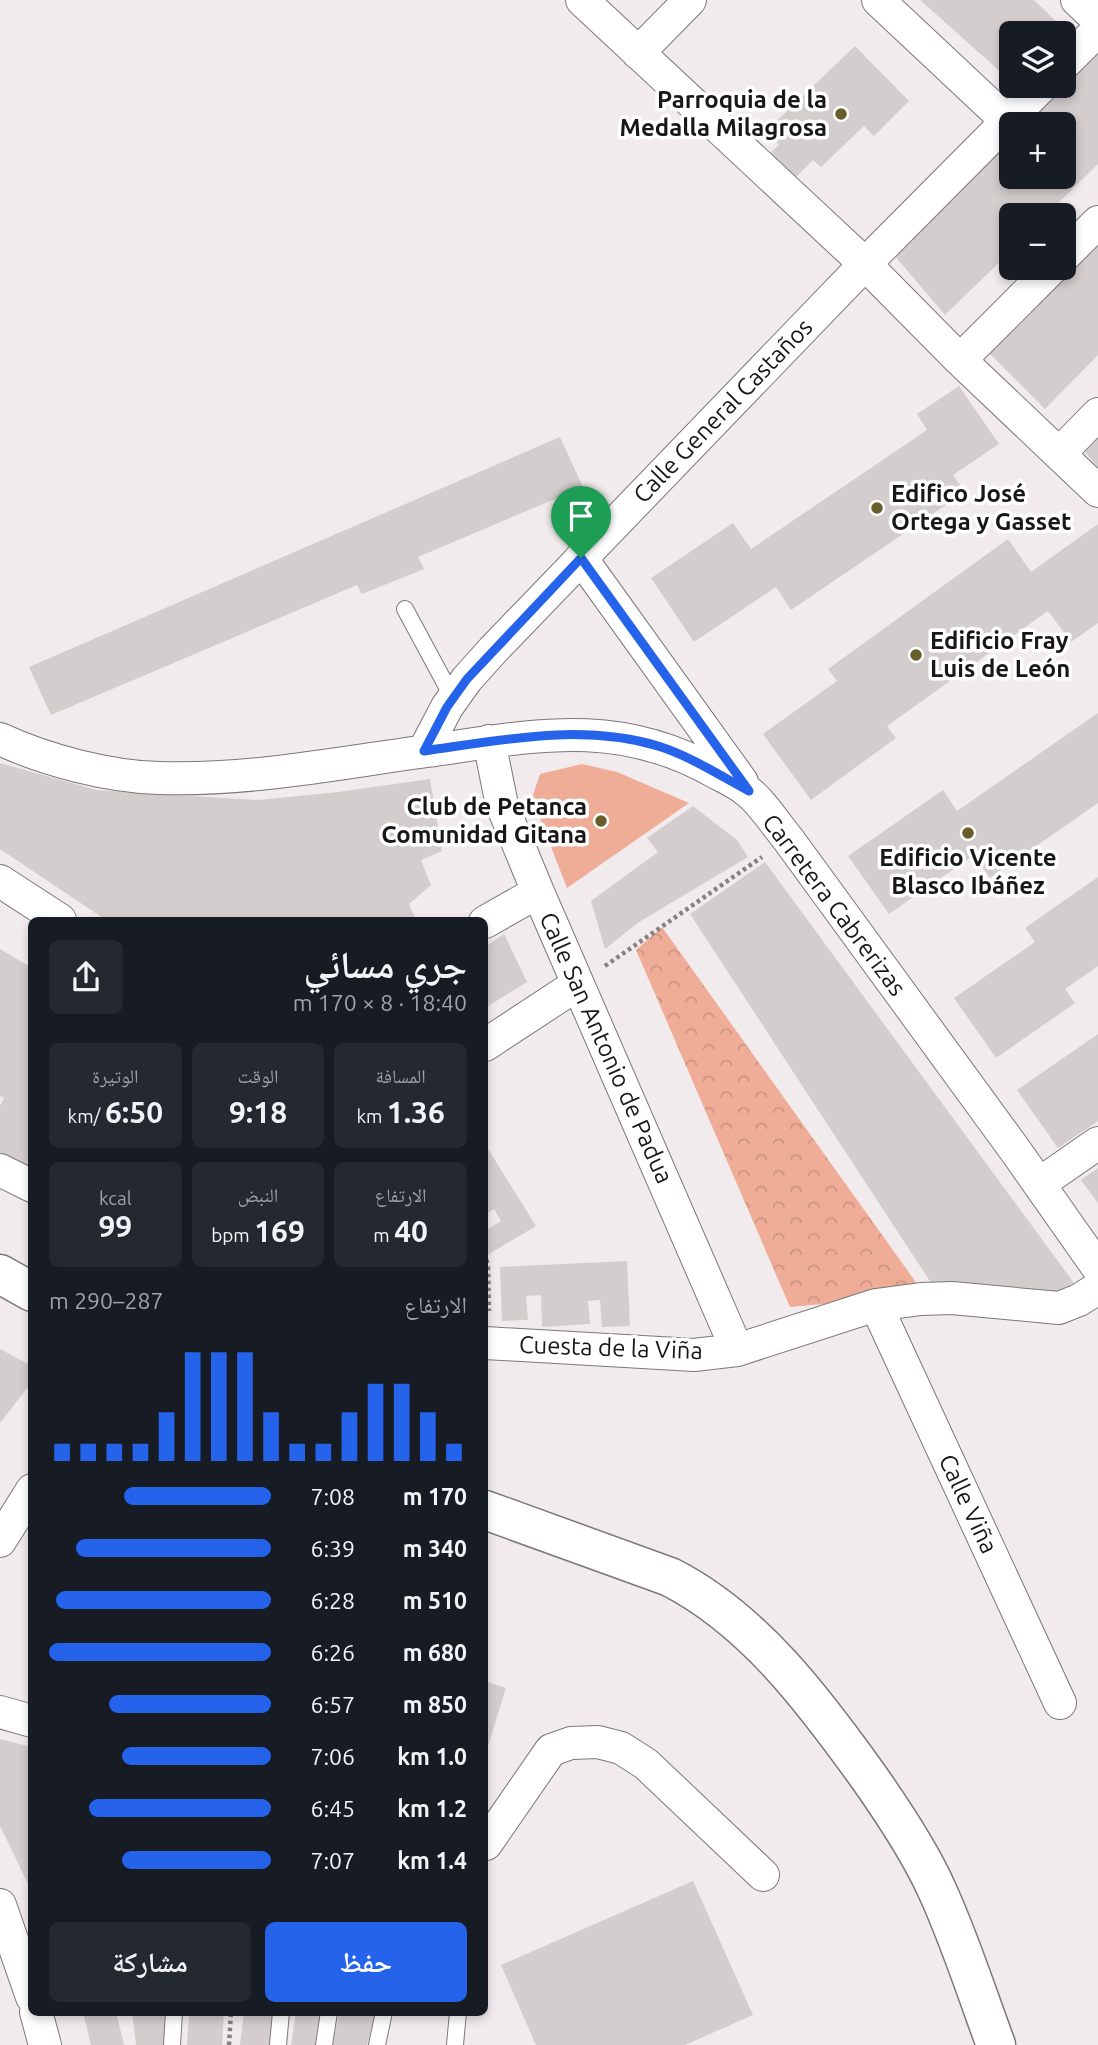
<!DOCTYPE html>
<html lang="ar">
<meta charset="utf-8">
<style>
:root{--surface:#171b24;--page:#242831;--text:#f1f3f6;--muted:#9ea1a6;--accent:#2563eb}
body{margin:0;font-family:Ubuntu,"Noto Naskh Arabic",sans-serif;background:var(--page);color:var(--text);direction:rtl;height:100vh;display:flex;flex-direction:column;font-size:26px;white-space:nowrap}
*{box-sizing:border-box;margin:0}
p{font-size:23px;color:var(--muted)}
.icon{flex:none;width:38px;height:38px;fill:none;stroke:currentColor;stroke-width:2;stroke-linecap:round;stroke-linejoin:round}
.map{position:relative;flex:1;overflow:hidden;direction:ltr}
.side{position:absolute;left:28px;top:917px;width:460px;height:1099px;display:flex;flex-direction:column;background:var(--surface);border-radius:10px;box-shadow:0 4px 10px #0003;direction:rtl}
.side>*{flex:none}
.controls{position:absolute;left:999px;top:21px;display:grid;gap:14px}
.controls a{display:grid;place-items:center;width:77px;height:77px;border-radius:10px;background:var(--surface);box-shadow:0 4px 10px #0003;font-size:35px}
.pin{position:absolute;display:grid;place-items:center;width:60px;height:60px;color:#fff;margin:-72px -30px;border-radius:50% 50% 50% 0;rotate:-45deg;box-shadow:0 0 7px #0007}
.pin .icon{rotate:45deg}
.round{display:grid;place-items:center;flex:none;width:74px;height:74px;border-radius:10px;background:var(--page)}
.head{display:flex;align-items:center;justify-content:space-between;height:119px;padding:0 21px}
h1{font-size:38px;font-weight:600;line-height:52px}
.stats{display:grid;grid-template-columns:repeat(3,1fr);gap:10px;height:119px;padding:7px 21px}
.stats div{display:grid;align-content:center;border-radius:10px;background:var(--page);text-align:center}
.stats b{font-size:30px;font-weight:600}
.stats small{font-size:19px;font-weight:400}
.stats p{font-size:19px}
.chart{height:196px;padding:14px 21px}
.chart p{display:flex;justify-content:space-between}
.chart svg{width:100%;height:126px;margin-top:7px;stroke:var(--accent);stroke-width:6}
.button{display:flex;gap:14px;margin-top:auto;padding:14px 21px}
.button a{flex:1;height:80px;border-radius:10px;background:var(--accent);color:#fff;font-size:28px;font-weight:600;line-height:80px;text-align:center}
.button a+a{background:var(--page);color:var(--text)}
ul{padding:0 21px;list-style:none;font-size:23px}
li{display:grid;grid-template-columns:112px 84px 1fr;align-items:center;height:52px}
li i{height:18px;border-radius:9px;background:var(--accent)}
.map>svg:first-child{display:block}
.grass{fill:#efad98}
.park{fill:url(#park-crowns)}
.building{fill:#d3cdcd}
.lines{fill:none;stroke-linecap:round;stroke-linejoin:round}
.lane-casing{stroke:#7c7778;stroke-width:18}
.street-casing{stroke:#7c7778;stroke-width:34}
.secondary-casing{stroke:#7c7778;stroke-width:41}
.path{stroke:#858182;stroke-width:4.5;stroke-dasharray:3.5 3.5;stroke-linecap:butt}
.lane{stroke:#fff;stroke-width:16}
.street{stroke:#fff;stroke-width:32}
.secondary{stroke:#fff;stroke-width:38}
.route-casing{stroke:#fff;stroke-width:14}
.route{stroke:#2563eb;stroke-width:9}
.poi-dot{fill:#675e2a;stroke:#fff;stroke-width:2.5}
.labels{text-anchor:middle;stroke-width:7;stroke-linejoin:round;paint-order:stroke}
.poi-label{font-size:24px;font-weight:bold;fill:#181616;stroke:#fff;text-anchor:end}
.street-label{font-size:24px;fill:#181616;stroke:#fff}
</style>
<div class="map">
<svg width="1098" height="2045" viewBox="0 0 1098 2045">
<defs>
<pattern id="park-crowns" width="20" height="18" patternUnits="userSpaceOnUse" patternTransform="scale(1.75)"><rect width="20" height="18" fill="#efad98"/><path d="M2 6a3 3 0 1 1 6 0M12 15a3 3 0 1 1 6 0" fill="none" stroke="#cc9482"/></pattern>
</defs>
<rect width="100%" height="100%" fill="#f1ebed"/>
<!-- grass -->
<path class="grass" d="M582,764L617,772L689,803L567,888L532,798L540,774Z"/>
<!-- park -->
<path class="park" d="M662,927L925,1295L790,1307L636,950Z"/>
<!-- building -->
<path class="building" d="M920,0H1034L1069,34L1064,39V33H1012V82Z
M855,46L909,101L874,136L864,126L821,167L813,160L795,178L770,153L779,145L765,132Z
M1098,47V164L1046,215H1012V250L945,315L894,255L1012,135V177H1064V124H1022L1060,86H1064V82Z
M1098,236V355L1045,409L986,350Z
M959,386L999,444L953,475L965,492L791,610L776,587L694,642L651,578L733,523L751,549L927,430L917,414Z
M1098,435V467L1083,450Z
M560,437L583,487L418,557L424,569L362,594L357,585L51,715L29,667Z
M1098,524V623L1071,642L1048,611L887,726L896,738L811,800L763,734L837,681L828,669L1008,539L1031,572Z
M1098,713V803L990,878L974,855L889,914L848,856L943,790L957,811Z
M0,763L97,790L258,800L338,792L430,779L442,851L421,860L431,885L409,904L416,920H106L0,849Z
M693,806L737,840L748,857L639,922L605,949L591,901L658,852L647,838Z
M765,862L1074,1283L1041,1298L939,1295L690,914Z
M1098,877V966L1065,989L1075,1003L996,1058L954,998L1035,942L1025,928Z
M504,934L527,982L485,1008V947Z
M0,949L32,968V1171L0,1153V1106L4,1098L0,1096Z
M1098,1034V1121L1058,1148L1017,1090Z
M485,1144L536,1226L486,1256L485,1253V1231L501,1221L494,1209L485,1215Z
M1098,1168V1203L1081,1180Z
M627,1261L630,1326L602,1327L600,1300L588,1301L590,1324L542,1327L541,1295L526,1296L528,1320L502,1321L500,1267Z
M0,1349L32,1366V1382L0,1423Z
M485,1681L506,1688L485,1756Z
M0,1739L32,1747V1892L0,1826Z
M693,1881L753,2015L685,2045H536L501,1965Z
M83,2012H116L124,2045H91Z
M132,2012H165L164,2045H136Z
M189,2012H224L222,2045H187Z
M244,2012H274L271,2045H240Z
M296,2012H320L315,2045H291Z
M339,2012H376L367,2045H333Z"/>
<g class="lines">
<!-- lane casing -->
<g class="lane-casing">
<path id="lane" d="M405,609L453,698
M172,2045L174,2012
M278,2045L281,2012
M324,2045L329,2012
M377,2045L384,2012
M455,2045L458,2012"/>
</g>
<!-- street casing -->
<g class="street-casing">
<path id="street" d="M582,0L865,264L960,360L1098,491
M878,0L1007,121
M1077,0L1098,20
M638,53L690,0
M1064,64L1098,30
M1064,256L1098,222
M960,360L1052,268
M1059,454L1098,414
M581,558L742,782
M0,739C45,760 109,777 159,778C248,781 339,763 427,751C533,736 616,716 715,772C726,778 738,783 747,791C761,801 777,826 788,839L1015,1150L1098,1268
M489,741L502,805L538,892L737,1350
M424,751L447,707L467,679L493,650L865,264L1042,86
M0,881L60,920
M485,922L538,892
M485,1045L578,984
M0,1170L32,1186
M1039,1184L1098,1143
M876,1305L1060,1703
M485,1343L694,1355L737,1350L876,1305L921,1299L952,1298L1059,1308L1079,1300L1098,1288
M0,1541L32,1490
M0,1712L32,1721
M485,1843L486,1844L551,1750L571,1743L598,1742L621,1748L646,1764L763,1875
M0,1905L32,1997
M36,2012L45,2045"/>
</g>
<!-- secondary casing -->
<g class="secondary-casing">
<path id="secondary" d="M0,1274L32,1292
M485,1510L670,1577C753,1619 815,1702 868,1776C892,1810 920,1852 937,1890C960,1940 977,1994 996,2045"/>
</g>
<!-- path -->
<path class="path" d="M605,966L762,857
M485,1253L488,1267L489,1311
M229,2045L231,2012"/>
<!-- lane -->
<use href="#lane" class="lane"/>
<!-- street -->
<use href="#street" class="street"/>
<!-- secondary -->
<use href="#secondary" class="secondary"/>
</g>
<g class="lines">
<!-- route casing -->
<g class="route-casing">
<path id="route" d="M581,558L749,791C719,775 690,756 658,746C581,723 502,740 424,751L447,707L467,679Z"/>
</g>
<!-- route -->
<use href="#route" class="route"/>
</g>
<!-- markers -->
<g class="poi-dot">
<circle cx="841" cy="114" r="7"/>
<circle cx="877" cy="508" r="7"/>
<circle cx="916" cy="655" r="7"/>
<circle cx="601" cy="821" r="7"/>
<circle cx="968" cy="833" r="7"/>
</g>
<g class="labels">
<!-- poi labels -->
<g class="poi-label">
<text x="827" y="108">Parroquia de la<tspan x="827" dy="28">Medalla Milagrosa</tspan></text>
<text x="891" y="502" text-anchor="start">Edifico José<tspan x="891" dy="28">Ortega y Gasset</tspan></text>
<text x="930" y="649" text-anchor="start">Edificio Fray<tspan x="930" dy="28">Luis de León</tspan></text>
<text x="587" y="815">Club de Petanca<tspan x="587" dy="28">Comunidad Gitana</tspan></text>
<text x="968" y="866" text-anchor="middle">Edificio Vicente<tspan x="968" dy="28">Blasco Ibáñez</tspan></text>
</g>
<!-- street labels -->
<g class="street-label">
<text transform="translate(723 411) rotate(-46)" y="8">Calle General Castaños</text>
<text transform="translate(834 905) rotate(53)" y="8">Carretera Cabrerizas</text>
<text transform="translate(606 1048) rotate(66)" y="8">Calle San Antonio de Padua</text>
<text transform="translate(611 1348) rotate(2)" y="8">Cuesta de la Viña</text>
<text transform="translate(968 1504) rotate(65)" y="8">Calle Viña</text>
</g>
</g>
</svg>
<div class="controls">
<a><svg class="icon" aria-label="layers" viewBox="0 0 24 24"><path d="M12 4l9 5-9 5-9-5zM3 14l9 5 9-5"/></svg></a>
<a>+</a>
<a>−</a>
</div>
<div class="pin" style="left:581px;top:558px;background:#1e9e55"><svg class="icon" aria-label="arrive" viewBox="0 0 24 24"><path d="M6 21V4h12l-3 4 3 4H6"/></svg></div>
<section class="side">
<div class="head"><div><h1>جري مسائي</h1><p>18:40 · 8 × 170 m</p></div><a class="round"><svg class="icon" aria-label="share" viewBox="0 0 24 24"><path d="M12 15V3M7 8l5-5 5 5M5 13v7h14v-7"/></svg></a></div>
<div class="stats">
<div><p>المسافة</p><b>1.36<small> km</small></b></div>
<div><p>الوقت</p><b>9:18</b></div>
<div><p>الوتيرة</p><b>6:50<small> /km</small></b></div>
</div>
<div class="stats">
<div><p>الارتفاع</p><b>40<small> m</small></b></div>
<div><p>النبض</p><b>169<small> bpm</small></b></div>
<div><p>kcal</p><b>99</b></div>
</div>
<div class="chart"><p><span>الارتفاع</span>287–290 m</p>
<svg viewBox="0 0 160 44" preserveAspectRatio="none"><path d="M5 44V38M15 44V38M25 44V38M35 44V38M45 44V27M55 44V6M65 44V6M75 44V6M85 44V27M95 44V38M105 44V38M115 44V27M125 44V17M135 44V17M145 44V27M155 44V38"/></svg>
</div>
<ul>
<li><b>170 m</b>7:08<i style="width:66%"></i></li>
<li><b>340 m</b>6:39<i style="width:88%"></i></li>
<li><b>510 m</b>6:28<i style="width:97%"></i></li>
<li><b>680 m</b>6:26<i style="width:100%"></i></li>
<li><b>850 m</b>6:57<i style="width:73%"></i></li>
<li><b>1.0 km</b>7:06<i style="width:67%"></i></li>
<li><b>1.2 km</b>6:45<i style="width:82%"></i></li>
<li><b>1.4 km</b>7:07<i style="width:67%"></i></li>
</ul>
<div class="button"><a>حفظ</a><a>مشاركة</a></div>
</section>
</div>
